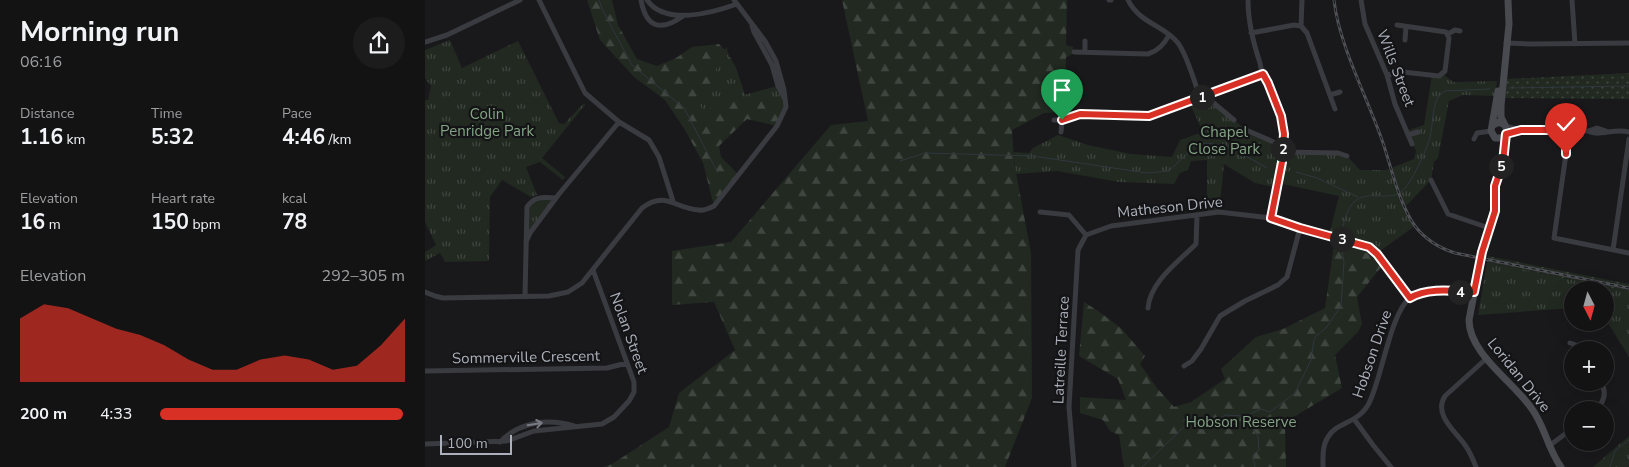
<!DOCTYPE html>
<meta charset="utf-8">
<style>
:root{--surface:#131314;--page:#1c1c1d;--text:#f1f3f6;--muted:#9d9ea0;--line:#323234;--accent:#d93025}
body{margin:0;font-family:"Nunito Sans",sans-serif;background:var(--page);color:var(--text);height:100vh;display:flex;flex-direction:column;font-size:19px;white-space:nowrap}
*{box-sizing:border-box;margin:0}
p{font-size:16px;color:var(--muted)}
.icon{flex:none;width:28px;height:28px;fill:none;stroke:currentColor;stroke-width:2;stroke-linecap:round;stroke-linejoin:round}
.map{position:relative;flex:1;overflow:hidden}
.sheet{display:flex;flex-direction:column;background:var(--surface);width:425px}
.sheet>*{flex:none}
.needle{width:32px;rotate:174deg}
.fabs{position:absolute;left:1139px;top:281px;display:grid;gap:10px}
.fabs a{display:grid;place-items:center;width:50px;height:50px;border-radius:50%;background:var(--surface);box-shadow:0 5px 20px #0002,0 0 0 1px var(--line);font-size:25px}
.scale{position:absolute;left:15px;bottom:12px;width:72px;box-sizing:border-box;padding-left:5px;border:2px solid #abb0ba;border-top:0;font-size:14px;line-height:18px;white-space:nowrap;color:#abb0ba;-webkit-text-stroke:4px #141416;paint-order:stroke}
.pin{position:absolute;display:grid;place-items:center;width:42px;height:42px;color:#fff;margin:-51px -21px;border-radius:50% 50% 50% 0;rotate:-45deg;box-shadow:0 0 5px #0007}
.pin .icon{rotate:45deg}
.km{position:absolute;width:25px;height:25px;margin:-12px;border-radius:50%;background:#222;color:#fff;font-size:14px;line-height:25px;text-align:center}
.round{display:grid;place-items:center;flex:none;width:52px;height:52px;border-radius:26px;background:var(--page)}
.overview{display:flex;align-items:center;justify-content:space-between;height:85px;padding:0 20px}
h1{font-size:28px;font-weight:700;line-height:38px}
.metrics{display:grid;grid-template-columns:repeat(3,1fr);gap:8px;height:85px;padding:5px 20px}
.metrics div{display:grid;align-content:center}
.metrics b{font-size:21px;font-weight:700}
.metrics small{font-size:14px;font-weight:400}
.metrics p{font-size:14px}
.chart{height:140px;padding:10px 20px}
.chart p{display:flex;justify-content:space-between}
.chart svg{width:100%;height:90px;margin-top:5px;fill:var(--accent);opacity:.7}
ul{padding:0 20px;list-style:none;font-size:16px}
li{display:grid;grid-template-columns:80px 60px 1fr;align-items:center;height:38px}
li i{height:12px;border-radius:6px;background:var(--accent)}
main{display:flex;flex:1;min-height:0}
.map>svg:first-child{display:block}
.grass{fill:url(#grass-dots)}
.forest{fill:url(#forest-firs)}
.park{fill:url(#park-tufts)}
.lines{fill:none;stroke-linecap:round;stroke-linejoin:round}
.stream{stroke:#2f383e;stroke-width:1}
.street{stroke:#3a3b40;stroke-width:5}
.secondary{stroke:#484a4f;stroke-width:7}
.rail-casing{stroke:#4d4f54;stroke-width:3}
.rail{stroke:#141416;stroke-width:1;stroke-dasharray:4;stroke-linecap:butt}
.oneway{stroke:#787b83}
.route-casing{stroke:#fff;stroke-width:10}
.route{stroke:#d93025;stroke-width:6}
.labels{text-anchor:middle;stroke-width:4.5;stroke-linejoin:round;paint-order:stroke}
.street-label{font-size:15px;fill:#abb0ba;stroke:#141416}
.park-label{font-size:15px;fill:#83a484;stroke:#141416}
</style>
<main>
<section class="sheet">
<div class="overview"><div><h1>Morning run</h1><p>06:16</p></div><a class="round"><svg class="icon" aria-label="share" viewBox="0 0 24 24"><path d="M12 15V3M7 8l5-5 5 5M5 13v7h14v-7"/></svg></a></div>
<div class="metrics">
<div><p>Distance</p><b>1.16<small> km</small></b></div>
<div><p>Time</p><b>5:32</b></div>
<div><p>Pace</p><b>4:46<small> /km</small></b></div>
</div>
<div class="metrics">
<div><p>Elevation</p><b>16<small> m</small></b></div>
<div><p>Heart rate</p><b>150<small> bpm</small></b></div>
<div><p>kcal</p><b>78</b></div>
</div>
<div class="chart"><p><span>Elevation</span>292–305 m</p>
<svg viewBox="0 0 160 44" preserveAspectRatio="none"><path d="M0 44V13L10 6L20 8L30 13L40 18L50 21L60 26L70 33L80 38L90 38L100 33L110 31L120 33L130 38L140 36L150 26L160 13V44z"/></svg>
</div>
<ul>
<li><b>200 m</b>4:33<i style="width:99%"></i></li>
</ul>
</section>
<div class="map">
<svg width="1204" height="467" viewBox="0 0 1204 467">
<defs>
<pattern id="grass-dots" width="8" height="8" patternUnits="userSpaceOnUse" patternTransform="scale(1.25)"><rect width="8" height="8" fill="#212921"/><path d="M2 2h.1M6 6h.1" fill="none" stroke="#3f463f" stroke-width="1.8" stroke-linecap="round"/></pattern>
<pattern id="forest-firs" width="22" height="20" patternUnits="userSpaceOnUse" patternTransform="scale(1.25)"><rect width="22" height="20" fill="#212921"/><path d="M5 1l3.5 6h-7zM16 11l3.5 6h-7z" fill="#3f463f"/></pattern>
<pattern id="park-tufts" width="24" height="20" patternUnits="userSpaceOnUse" patternTransform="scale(1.25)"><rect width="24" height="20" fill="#212921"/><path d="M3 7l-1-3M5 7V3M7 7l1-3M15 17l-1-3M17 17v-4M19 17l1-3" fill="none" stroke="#3f463f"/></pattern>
</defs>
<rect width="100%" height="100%" fill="#19191b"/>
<!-- grass -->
<path class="grass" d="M1204,73V99L1080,98L1082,79Z
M1063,256L1204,284V292L1062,262Z"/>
<!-- forest -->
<path class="forest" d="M162,0H187L193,25L212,59L232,66L251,58L267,47L294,44L303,53L311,68L320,95L353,86L361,107L352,126L322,119L294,146L296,157L314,175L289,206L278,163L260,130L240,100L209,77L175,40Z
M417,0H642L641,45L648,47V54L641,57L640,112L619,113L587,130L589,162L606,253L607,398L580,467H178L187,464L244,427L254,393L310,350L289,302L247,305V251L306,242L406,125L443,121Z
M909,244C931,247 942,249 957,266L932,297L937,324L933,332L910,355L917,388L860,422L861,467H699L694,435L685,431L678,420L655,413V397L701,400L693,379L654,356L659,302L673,311L696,328L720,356L715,364L732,388L749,407L766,402L800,379L796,369L831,337L858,329L900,308Z"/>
<!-- park -->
<path class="park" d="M25,40L37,68L93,41L134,123L139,124L158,104L160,105L117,158L140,177L138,180L115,162L101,167L112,195L106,197L77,180L65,197L64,261L20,262L15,253L0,261V252L11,245L0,222V100H3L6,86L0,78V50Z
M302,47L303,56L310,66L320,95L353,86L357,95L311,102L299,98L289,99L283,112L277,109L275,105L281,101L285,90L291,91C292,86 291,84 290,78C290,70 296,53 302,47Z
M1018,74L1028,82L1072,81L1070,96L1038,95L1024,101L1013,158L1009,162L1006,180L981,206L990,226L952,253L944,247L904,235L914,196L853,183L852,188L830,183L799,164L794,212L782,214V160L766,161L763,170L755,173L749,184L694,182L632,171L591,174L588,152L604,153L608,148L633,135L663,145L706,154L747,157L755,140L778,132L764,102L782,95L785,100L821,130L855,144L858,152L913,153L922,156L935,170H961L989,159L991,151L981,131L999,125L1007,75Z
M113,199L127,200L106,231L101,230L104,207Z
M1062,262L1204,292V357L1180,318V290H1148L1147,308L1053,315Z
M1204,436V466L1203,467H1168Z"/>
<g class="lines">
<!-- stream -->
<path class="stream" d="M174,0L178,11L207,65L259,108L293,173
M1084,88L1204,86
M475,161L500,153L608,156L722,173L744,171L770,146L782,143L805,147L842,168
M871,172L892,178L933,197
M918,226C925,201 930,194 958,196C964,196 971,196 976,192C986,185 1002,149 1005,137C1008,125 1007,110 1012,99C1013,96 1017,93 1020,91L1065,89
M820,417L833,436L834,450L828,455L830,467
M717,467L762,424L793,421L800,415L820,416L836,409L845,412L870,393L886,360L889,340L891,336L901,328L916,306L919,262L916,245
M1185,467L1190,451L1204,440"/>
<!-- street -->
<path class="street" d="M114,0L160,93L194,122L224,140L234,157L248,201
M216,0C221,28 236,32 258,16
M222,0C240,26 287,13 312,4
M684,0H686
M703,0C715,24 739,25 753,43C762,55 770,83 775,98
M823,0C823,23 828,42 835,63C836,67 836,71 838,74C844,90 854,106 858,124C863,154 852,188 846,218
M877,0L876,26L882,33L910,109
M936,0L940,24L962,75L970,104L987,144
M1147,0L1150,44
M327,26L329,32L347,65L353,86L360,99
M826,33L869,25L876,26
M1023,34L1030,30L1035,31
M980,40L981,27
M660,41V52
M0,42L22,35L95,0
M1081,43L1104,44L1204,43
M649,52L723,54C733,51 739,45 744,35
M962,75L978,72L1014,76L1020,71L1024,38L1021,32L972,25
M782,95L785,100L809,120
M905,95L915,92
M629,120H637L655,114L724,116L837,74
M1080,126L1096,130L1163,131L1172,128L1181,131
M821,130L858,146
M1141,130V154L1129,238L1204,253
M1163,131C1174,137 1189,128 1204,132
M636,132L637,120
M983,135L993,132
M1049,139L1052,133L1066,131
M858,152L913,153L922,156
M1006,180L1023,214L1064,228
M615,212L644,215L661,235
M661,235L686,226L794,212L846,218L875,228L944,247L952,253L985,298
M101,242L105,233L134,194L194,122
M1188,250L1204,139
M0,292L10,296L18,298L124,296L143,292L157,283L217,208C241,190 250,209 274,210C279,211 285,208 289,206L352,126L361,107L359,90L351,61L340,41L309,0
M100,296L102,207C109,196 118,197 131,198
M723,308C725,282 753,262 771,244L772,216
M1145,343L1151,345L1157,350
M759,366L767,361L776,349L795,316L820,301L853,285L862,277L875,228
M0,371L182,368L202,363
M1170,410C1180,402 1182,393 1176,382
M929,419L948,445L966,467
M75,442C94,422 123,418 149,426
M0,444L82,441L109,431L177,424L189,417L204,401L209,392V382L168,270
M1124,446L1148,428
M649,467L644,407L653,250L661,235
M898,467C898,457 897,446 903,437C912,421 935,424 945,401C957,376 966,312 985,298C1000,287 1032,291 1049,292
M1051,467C1048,459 1045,452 1040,445C1030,431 1008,414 1020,396L1062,358"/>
<!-- secondary -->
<path class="secondary" d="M1068,125L1074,122L1080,125L1082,131L1080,136L1076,138H1070L1066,131L1073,91
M1080,125L1076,117V106L1084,24L1083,0
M1080,136L1078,161L1070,185V211L1057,252L1044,320C1044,354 1089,382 1107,409C1120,427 1123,449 1136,467"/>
<!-- rail casing -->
<g class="rail-casing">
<path id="rail" d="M909,0C914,45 942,97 957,140C966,166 974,204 990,226C1000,239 1014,248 1030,253L1204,288"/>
</g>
<!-- rail -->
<use href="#rail" class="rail"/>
</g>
<!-- one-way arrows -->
<defs><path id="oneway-shaft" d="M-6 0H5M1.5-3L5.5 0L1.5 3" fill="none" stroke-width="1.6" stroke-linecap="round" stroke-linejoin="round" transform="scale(1.25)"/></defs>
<use class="oneway" href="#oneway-shaft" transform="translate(110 424) rotate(-9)"/>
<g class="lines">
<!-- route casing -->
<g class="route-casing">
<path id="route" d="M637,120L655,114L724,116L838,74L843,83L856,116L859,134L857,162L846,218L875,228L944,247L952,254L985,298C1003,287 1029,291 1049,292L1057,252L1070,211V186L1078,162L1081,134L1096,130H1141V154"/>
</g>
<!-- route -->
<use href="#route" class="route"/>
</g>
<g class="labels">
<!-- street labels -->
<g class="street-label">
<text transform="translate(971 68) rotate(69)" y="5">Wills Street</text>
<text transform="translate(745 207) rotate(-6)" y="5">Matheson Drive</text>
<text transform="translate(204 333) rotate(70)" y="5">Nolan Street</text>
<text transform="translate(636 350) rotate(-87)" y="5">Latreille Terrace</text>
<text transform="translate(947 354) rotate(-71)" y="5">Hobson Drive</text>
<text transform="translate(101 357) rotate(-1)" y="5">Sommerville Crescent</text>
<text transform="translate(1094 375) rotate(51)" y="5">Loridan Drive</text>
</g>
<!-- park labels -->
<g class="park-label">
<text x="62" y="119">Colin<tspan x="62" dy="17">Penridge Park</tspan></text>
<text x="799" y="137">Chapel<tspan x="799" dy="17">Close Park</tspan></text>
<text x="816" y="427">Hobson Reserve</text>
</g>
</g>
</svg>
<div class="fabs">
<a><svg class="needle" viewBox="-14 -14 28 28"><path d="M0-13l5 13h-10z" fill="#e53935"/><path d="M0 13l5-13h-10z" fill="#9d9ea0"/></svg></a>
<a>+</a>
<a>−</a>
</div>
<div class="scale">100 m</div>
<div class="pin" style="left:637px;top:120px;background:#1e9e55"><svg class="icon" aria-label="arrive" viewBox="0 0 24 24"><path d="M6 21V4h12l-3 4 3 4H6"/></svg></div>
<div class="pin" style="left:1141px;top:154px;background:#d93025"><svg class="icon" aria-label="check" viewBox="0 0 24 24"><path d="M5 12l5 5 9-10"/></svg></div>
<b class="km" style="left:777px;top:97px">1</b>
<b class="km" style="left:858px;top:149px">2</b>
<b class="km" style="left:917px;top:239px">3</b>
<b class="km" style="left:1035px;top:292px">4</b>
<b class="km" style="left:1076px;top:166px">5</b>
</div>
</main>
